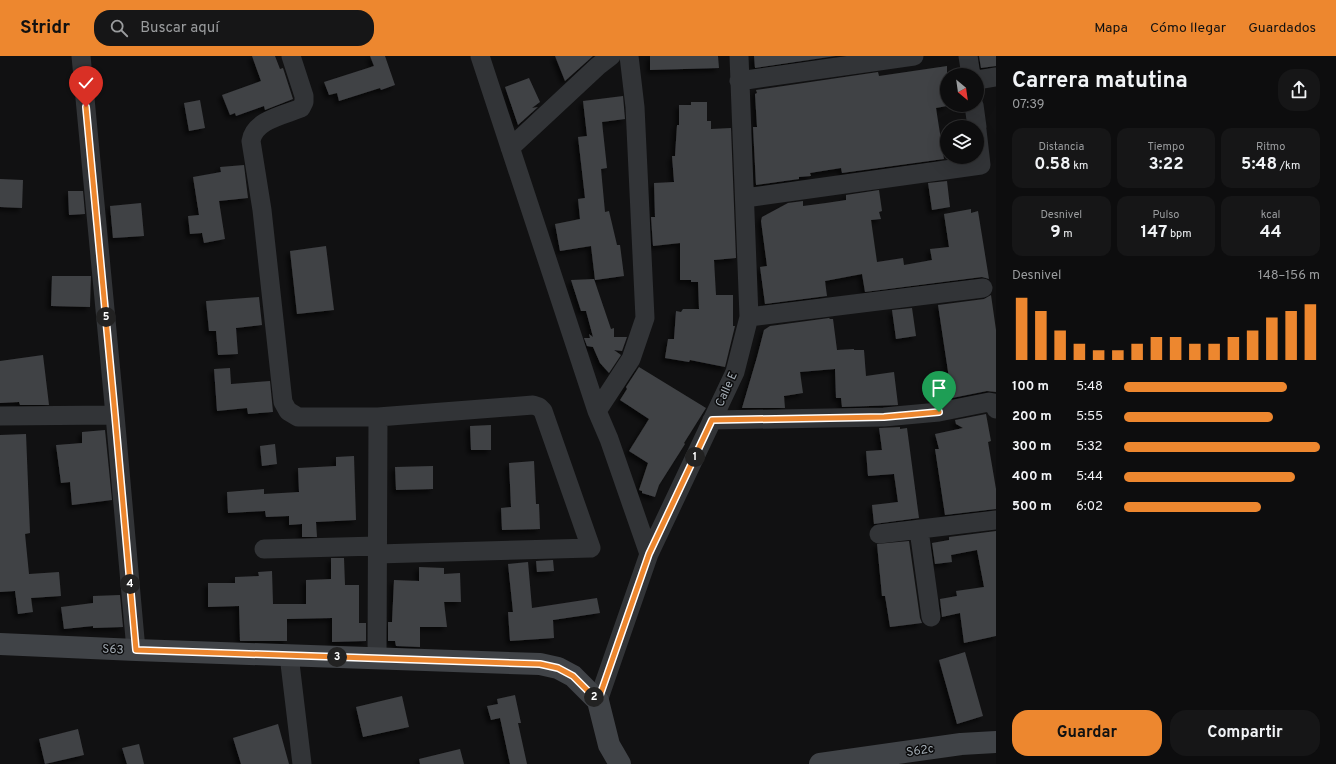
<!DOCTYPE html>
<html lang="es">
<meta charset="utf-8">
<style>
:root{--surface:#0d0d0e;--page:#161617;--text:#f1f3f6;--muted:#9a9c9e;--line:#2d2d2e;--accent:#ed872f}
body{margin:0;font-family:Overpass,sans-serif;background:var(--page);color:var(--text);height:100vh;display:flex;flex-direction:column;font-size:15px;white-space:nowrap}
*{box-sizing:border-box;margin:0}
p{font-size:13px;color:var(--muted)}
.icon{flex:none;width:22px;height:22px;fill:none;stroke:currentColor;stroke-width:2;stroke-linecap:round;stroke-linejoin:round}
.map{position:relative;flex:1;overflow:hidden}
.side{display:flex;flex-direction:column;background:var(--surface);width:340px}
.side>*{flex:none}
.needle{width:26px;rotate:151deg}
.buttons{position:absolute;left:940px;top:12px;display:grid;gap:8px}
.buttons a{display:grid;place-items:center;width:44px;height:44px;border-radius:50%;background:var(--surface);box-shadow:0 4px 16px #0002,0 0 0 1px var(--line);font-size:20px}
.pin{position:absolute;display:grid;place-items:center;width:34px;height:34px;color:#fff;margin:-41px -17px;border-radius:50% 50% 50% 0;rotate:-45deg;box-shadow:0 0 4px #0007}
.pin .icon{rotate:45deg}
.km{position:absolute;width:20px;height:20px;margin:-10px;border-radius:50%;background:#222;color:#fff;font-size:11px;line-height:20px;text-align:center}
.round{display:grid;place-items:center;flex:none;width:42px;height:42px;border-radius:16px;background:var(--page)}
.headline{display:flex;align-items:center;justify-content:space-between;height:68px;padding:0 16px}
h1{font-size:22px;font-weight:700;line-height:30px}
.figures{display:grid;grid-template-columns:repeat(3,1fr);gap:6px;height:68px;padding:4px 16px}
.figures div{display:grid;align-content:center;border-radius:10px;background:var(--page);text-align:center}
.figures b{font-size:17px;font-weight:700}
.figures small{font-size:11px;font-weight:400}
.figures p{font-size:11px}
.chart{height:112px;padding:8px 16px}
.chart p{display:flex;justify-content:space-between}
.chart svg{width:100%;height:72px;margin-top:4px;stroke:var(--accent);stroke-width:6}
.cta{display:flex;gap:8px;margin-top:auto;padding:8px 16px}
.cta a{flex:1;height:46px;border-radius:16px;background:var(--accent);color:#111;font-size:16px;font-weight:700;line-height:46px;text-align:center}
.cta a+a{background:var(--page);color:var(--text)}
ul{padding:0 16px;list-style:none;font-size:13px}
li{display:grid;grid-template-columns:64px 48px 1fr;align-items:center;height:30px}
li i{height:10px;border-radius:5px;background:var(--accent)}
header{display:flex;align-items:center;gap:24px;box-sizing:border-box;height:56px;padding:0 20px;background:var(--accent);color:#111}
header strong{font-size:19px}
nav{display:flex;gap:22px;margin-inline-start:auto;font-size:14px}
.search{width:280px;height:36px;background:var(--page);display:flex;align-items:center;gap:10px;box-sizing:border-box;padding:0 14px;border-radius:16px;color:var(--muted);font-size:15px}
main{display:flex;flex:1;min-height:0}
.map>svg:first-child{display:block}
.building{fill:#404245;filter:url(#shadow)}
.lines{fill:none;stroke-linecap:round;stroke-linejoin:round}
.minor{stroke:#323437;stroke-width:19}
.secondary{stroke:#404347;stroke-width:22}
.route-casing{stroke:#fff;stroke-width:8}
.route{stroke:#ed872f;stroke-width:5}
.labels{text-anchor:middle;stroke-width:3;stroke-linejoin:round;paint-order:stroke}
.street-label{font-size:12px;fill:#a2abb3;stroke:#0c0c0d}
</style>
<header>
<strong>Stridr</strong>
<div class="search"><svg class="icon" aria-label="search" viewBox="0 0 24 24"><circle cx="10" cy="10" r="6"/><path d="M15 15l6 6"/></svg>Buscar aquí</div>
<nav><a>Mapa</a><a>Cómo llegar</a><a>Guardados</a></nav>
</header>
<main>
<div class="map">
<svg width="996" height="708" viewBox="0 0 996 708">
<defs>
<filter id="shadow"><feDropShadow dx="-3.5" dy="3.5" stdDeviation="2" flood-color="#0009"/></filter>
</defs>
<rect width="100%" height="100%" fill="#111112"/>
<!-- building -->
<path class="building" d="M252,0H275L280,13L283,12L293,43L265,54L264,50L236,60L235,57L230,59L222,39L261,25Z
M370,0H385L395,29L381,34L380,32L339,45L337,37L329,39L324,26L374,10Z
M555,0H593L565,25Z
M650,0H718L719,12L650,14Z
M754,0H836L755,12Z
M979,0H996V10L981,12Z
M947,10V50L936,52L944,103L842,117L841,112L810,117L811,120L799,121V123L756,129L753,71H757L755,38L757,37L756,34L878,16L879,20Z
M529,22L540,46L532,52L538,51L518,69L505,31Z
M623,40L625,63L602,66L607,112L601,113L605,156L609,155L617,189H620L624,220L595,224L591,190L560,195L555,168L580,163L578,143L585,142L578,81L587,80L583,45Z
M200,44L205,72L189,75L184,47Z
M691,46H707V65H711V73L731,72L736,202L714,204L716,239H733V270H735L725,311L690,304L689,306L665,302L668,283H674L676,255L681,256L683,253H699L698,226H691V224H680V187L653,190L651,161H655L654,127L674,126L672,100H675L677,69H679V49H691Z
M244,109L248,142L219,145L225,183L204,187L202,177L190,178L188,160L199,159L193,121L221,116L220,111Z
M0,123L23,124L22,152L0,151Z
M947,125L950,151L932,154L928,127Z
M879,134L882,155L879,156L881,163L871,164L877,206L903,202L904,209L932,204L930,193L949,191L944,158L971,153V157L978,155L989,223L982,221L865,236L862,218L825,225L827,240L765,248L760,211L767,210L761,165L762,161L788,147L803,145V150L826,147L846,144V139Z
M68,135H83L85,158L69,159Z
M141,147L144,180L113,182L110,150Z
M326,190L334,254L297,258L290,195Z
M52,220H91L90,251L51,250Z
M594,223L611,273L614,272V281H627L622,295L614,294L621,299L609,317L600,307L593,291L587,290L584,282H590L589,278L593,281L586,255H581L571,224Z
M991,239L996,274V336L987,335L952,342L938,249L984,243Z
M259,241L262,269L236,272L238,298L218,299L216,275H209L206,245Z
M912,252L916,280L896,283L892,254Z
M829,262L830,263H833L837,294L854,293V294H864L866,320L894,316L898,349L842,351L841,342H836L835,313L800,316L803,337L784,340L785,352H742L757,301L764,274L770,270Z
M43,299L49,349H20L19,346L0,347V305Z
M639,311L706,352L684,387L685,388L659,429L655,441L642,437V435L639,434L648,407L629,395L649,363L620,344L627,333L626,331Z
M230,312L231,328L270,325L273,356L248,358L247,352L217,355L214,313Z
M986,358L991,385L988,386L996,433V453L945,459L935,393H939L935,378L963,372L956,368L955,364Z
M491,369V394H471L470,370Z
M900,371V373L907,372L919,462L874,468L872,449L898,446L894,418L868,420L866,395L882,394L879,372Z
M105,374L112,444L72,449L70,426L61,427L56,389L82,387V376Z
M26,378L30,477L25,478L29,518L59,516L61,540L31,542L33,556L18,558L15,535L0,536V379Z
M275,388L277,408L262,410L260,390Z
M354,400L356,464L316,466L317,481H302V468L289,469V460L266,461L265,455L228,457L227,436L264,433V438L299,436L298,412L336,410V401Z
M534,405L536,448H539L540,473L502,474L501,452L511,451L509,407Z
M433,410V433L396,434L395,411Z
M996,475V580L964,587L960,557L942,561L940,543L957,540L956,535L984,531L977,494L951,499L952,506L935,508L932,487L949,484V481Z
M909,485L920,562L922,567L890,571L885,540H882L877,488Z
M331,502H344L345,529H359V567H366V585L332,586V562L287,563V585H240L239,550L208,551V527H235V521L259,520L258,516L272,515L273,548H306V524L331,523Z
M553,504L554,515L537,516L536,505Z
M528,506L532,552L597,542L600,557L553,564L554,582L510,585L508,556H513L508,508Z
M419,511L444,512V518L460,517L461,546H444L447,571H420V591L396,590L395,585H388V566H392L394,524L419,525Z
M120,539L123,571L93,572V570L64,573L61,551L93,547V540Z
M965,596L983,660L957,668L939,604Z
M515,639L521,667H518L527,708H510L500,662L491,664L487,650L498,648L497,643Z
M402,640L409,671L363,681L356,651Z
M278,668L289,708H241L233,682Z
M78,673L84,699L45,708L39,683Z
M139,688L144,708H127L122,692Z
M460,693L464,708H420L419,703Z"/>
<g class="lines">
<!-- minor -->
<path class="minor" d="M81,0L115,359L136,594
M291,0L304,40V46L301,52C284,59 254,64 251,85L262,154L283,346L288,355L298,361H378L533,349L539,351L543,355L591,492L377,498
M480,0L597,355L609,383L649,498
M968,0L971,19
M977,24L996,21
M739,25L914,0
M974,49L977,71
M510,92L598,10L611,0
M745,142L981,109L977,74
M749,261L983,232
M597,355L631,303L645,262L635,51L629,0
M0,360L115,359
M712,364L884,361L939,356L989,346L994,347L996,353
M919,474L931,561
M879,478L996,464
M264,493L377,490
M289,599L302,708
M377,603L378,361
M598,645L649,498L735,316L749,261L739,0"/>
<!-- secondary -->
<path class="secondary" d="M0,588L136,594L540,608L558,612L573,620L598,645L609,689L620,708
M820,708L961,688L996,686"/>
</g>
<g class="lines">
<!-- route casing -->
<g class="route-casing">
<path id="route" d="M86,51L115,359L136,594L540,608L558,612L573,620L598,645L649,498L712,364L884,361L939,356"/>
</g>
<!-- route -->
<use href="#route" class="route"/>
</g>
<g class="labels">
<!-- street labels -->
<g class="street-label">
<text transform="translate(726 333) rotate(-66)" y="4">Calle E</text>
<text transform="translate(113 593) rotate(3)" y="4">S63</text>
<text transform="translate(920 694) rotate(-8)" y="4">S62c</text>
</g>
</g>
</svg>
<div class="buttons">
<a><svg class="needle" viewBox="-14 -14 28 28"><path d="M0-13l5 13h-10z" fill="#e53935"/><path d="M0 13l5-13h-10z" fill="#9a9c9e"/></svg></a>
<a><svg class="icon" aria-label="layers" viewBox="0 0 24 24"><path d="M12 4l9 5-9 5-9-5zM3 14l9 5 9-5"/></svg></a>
</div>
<div class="pin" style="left:939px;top:356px;background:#1e9e55"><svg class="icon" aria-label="arrive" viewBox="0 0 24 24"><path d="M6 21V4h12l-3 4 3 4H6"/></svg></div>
<div class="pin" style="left:86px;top:51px;background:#d93025"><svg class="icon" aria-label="check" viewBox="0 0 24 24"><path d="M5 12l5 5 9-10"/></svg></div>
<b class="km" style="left:695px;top:401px">1</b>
<b class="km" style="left:594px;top:641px">2</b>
<b class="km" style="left:337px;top:601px">3</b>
<b class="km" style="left:130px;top:528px">4</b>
<b class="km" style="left:106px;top:261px">5</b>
</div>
<section class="side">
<div class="headline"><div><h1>Carrera matutina</h1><p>07:39</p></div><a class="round"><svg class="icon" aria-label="share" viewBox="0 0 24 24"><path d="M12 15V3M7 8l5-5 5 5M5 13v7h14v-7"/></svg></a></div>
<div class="figures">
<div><p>Distancia</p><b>0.58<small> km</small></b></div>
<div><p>Tiempo</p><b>3:22</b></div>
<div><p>Ritmo</p><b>5:48<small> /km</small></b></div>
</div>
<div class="figures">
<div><p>Desnivel</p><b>9<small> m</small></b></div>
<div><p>Pulso</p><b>147<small> bpm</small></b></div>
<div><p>kcal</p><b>44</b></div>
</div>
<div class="chart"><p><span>Desnivel</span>148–156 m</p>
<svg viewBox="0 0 160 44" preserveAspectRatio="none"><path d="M5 44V6M15 44V14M25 44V26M35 44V34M45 44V38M55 44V38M65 44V34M75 44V30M85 44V30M95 44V34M105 44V34M115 44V30M125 44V26M135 44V18M145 44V14M155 44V10"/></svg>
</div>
<ul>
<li><b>100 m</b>5:48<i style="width:83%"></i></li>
<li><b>200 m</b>5:55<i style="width:76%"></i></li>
<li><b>300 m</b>5:32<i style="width:100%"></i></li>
<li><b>400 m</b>5:44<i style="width:87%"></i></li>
<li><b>500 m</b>6:02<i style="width:70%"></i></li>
</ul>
<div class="cta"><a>Guardar</a><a>Compartir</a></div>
</section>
</main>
